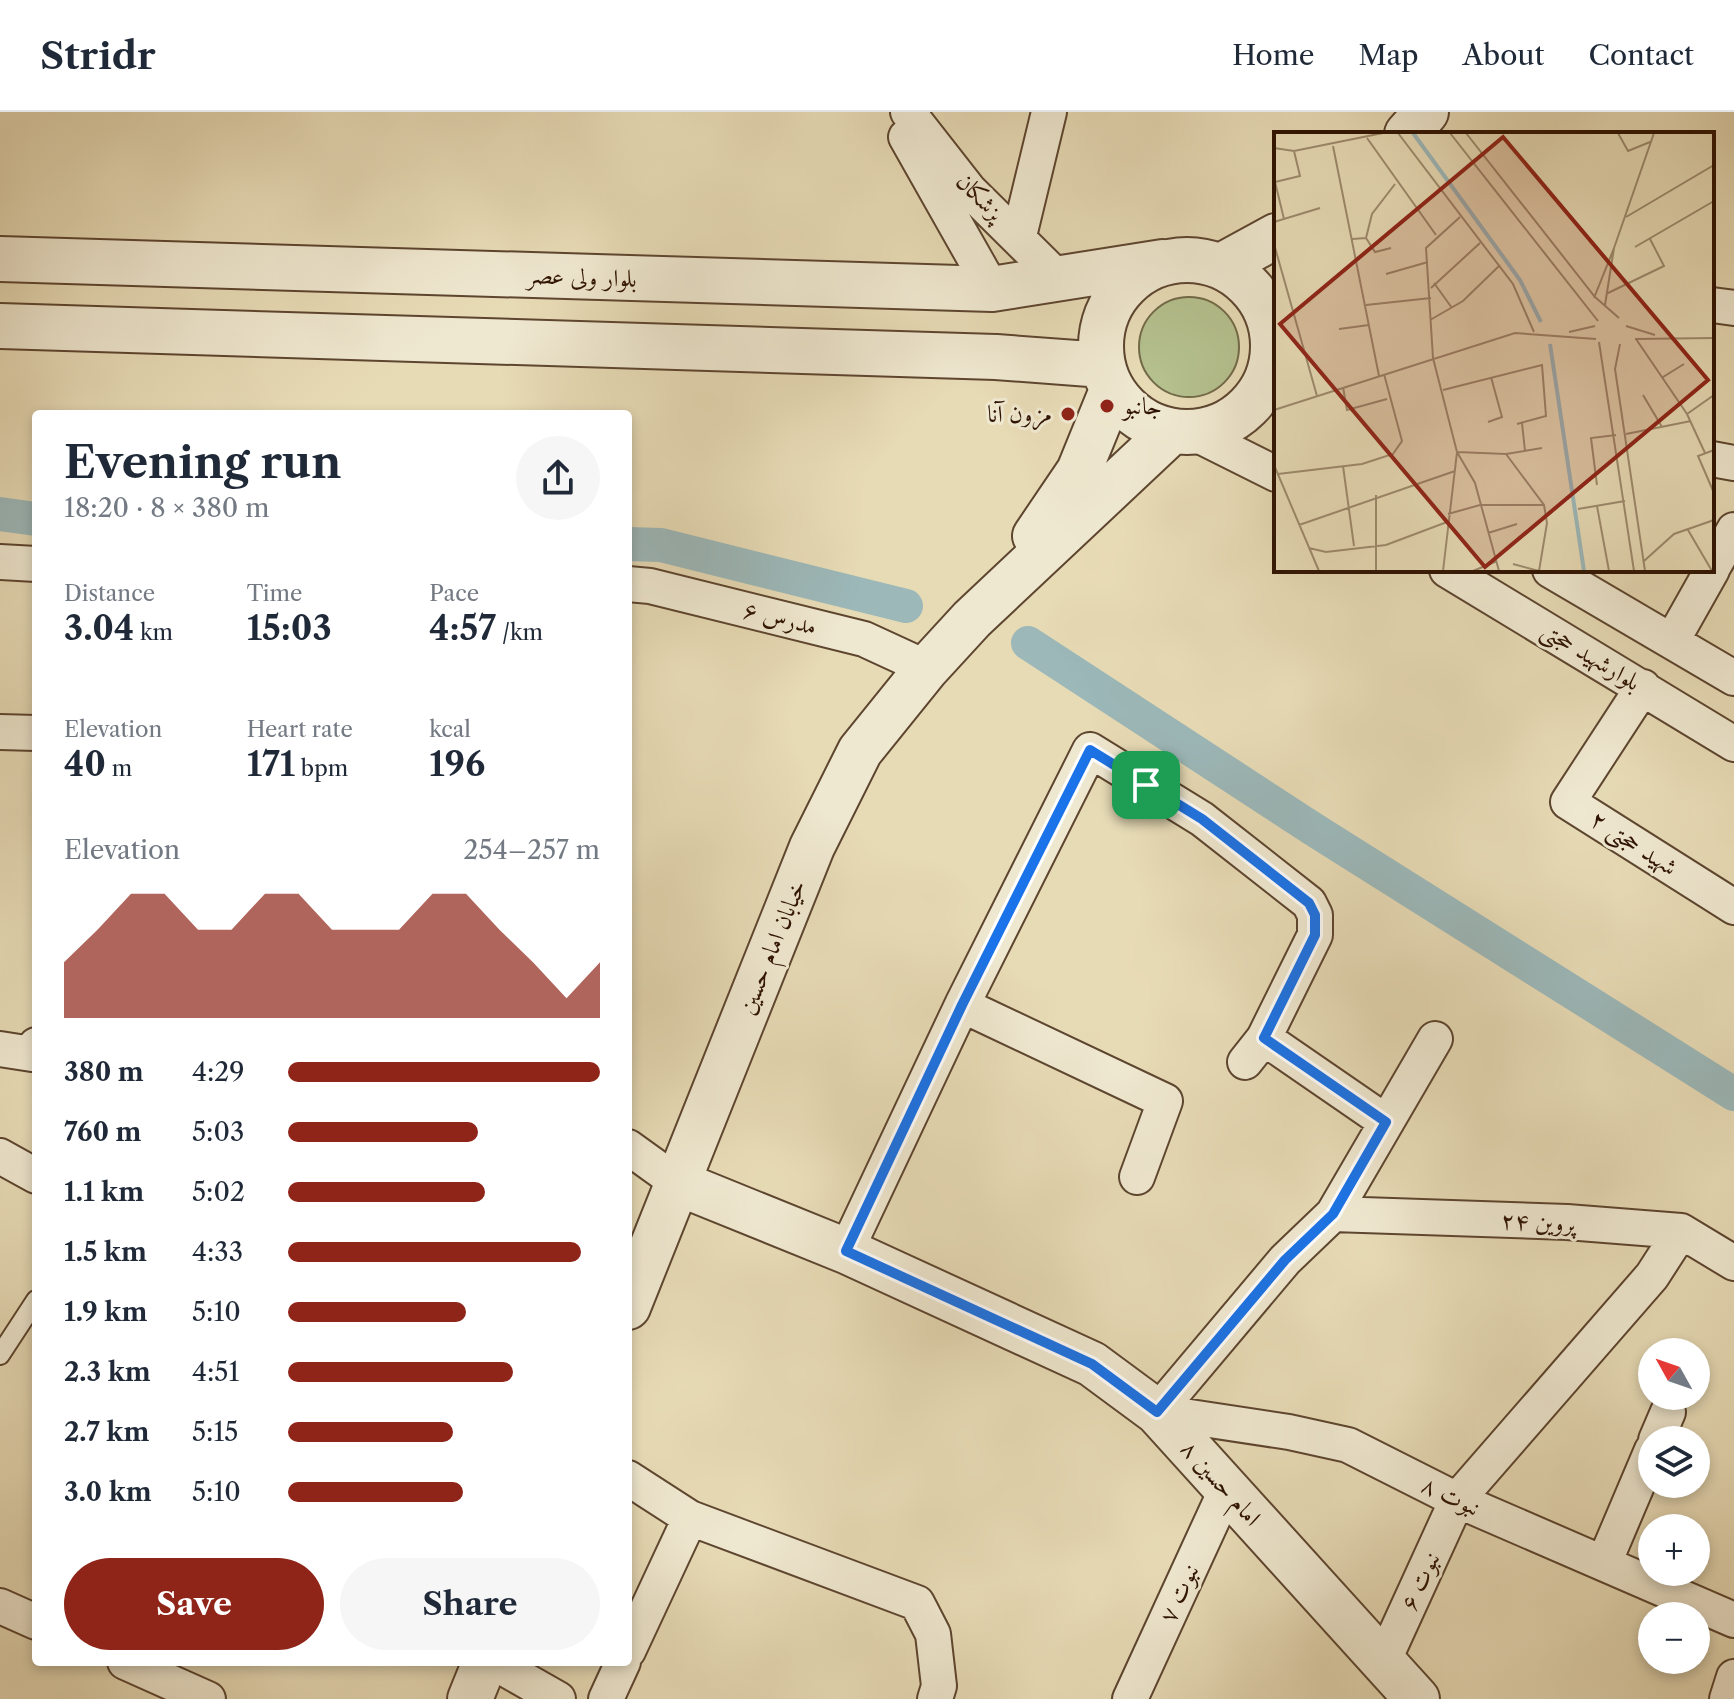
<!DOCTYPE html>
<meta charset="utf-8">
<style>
:root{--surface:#fff;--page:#f6f6f7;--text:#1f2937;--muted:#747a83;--line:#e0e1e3;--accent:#8f2418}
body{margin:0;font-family:"Libre Caslon Text",Amiri,serif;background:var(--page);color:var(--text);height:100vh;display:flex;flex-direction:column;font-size:30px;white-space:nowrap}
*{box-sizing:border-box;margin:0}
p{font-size:26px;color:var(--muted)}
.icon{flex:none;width:44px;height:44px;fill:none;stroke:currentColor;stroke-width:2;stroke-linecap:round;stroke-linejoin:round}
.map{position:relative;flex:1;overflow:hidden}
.sheet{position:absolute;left:32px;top:298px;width:600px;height:1256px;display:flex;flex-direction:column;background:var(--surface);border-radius:8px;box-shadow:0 4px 12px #0003}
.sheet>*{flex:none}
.needle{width:52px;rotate:310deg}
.fabs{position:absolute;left:1638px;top:1226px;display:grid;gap:16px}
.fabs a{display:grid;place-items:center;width:72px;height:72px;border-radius:50%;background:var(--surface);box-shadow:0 4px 12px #0003;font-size:40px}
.pin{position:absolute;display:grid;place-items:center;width:68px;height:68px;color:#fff;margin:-34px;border-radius:16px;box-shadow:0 4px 12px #0006}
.round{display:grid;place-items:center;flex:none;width:84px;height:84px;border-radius:42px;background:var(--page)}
.head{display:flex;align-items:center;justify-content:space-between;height:136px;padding:0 32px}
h1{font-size:44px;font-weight:700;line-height:60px}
.figures{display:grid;grid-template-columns:repeat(3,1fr);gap:12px;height:136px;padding:8px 32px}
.figures div{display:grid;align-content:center}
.figures b{font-size:34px;font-weight:700}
.figures small{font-size:22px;font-weight:400}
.figures p{font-size:22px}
.chart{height:224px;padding:16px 32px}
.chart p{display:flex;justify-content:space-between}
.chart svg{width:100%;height:144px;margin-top:8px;fill:var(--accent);opacity:.7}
.primary-button{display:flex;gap:16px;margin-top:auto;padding:16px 32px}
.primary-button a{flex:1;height:92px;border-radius:48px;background:var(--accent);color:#fff;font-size:32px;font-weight:700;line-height:92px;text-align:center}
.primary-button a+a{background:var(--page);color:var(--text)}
ul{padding:0 32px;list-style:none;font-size:26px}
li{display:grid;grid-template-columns:128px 96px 1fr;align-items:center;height:60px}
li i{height:20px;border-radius:10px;background:var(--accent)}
header{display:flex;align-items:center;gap:48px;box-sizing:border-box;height:112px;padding:0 40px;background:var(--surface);border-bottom:2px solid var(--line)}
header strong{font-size:38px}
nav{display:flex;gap:44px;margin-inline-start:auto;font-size:28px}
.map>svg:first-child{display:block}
.green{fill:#b4c08e;stroke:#726a48;stroke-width:2}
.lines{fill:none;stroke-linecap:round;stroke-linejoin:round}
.canal{stroke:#9cb8b9;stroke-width:34}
.service-casing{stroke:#5d452f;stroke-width:22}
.minor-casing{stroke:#5d452f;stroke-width:38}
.tertiary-casing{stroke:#5d452f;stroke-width:48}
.service{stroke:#efe8d0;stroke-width:18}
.minor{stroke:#efe8d0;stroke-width:34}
.tertiary{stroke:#efe8d0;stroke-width:44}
.route-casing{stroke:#fff;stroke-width:16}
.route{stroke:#1a73e8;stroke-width:10}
.poi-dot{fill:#8f2418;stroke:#efe8d0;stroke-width:3}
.labels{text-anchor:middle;stroke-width:6;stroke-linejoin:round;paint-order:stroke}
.street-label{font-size:24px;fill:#2f1302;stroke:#efe8d0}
.poi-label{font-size:24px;fill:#2f1302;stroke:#efe8d0;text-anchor:start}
.inset-river{fill:none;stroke:#9cb8b9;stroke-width:4}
.inset-road{fill:none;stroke:#9d8b6e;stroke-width:2}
.view{fill:#8f2418;fill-opacity:0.15;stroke:#8f2418;stroke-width:4}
.inset-edge{fill:none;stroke:#2f1302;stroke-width:4}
</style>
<header>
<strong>Stridr</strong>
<nav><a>Home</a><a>Map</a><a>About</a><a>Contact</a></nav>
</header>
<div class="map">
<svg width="1734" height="1587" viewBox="0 0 1734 1587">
<rect width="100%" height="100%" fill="#e7dbb6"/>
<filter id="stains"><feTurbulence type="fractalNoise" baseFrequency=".0025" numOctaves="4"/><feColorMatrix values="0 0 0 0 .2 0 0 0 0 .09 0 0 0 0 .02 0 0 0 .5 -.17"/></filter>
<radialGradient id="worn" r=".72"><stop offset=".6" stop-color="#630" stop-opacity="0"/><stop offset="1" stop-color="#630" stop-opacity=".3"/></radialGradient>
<!-- green -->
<path class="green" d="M1139 235a50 50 0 1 1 100 0a50 50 0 1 1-100 0Z"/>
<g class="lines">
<!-- canal -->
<path class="canal" d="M0,402L36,407
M628,432L661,433L906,494
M1028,531L1313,717L1734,982"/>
<!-- service casing -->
<g class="service-casing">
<path id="service" d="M0,1243L36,1188"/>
</g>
<!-- minor casing -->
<g class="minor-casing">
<path id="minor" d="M908,0L969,78L1057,165
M906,25L992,177
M1019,124L1049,0
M1712,193L1734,196
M1274,239L1276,241
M1194,321L1276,362
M1712,347L1734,351
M0,450L36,452
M1712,457L1734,418
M1447,458L1734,632
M1550,458L1734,566
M628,472L650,474L864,527L927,556
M1672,529L1712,458
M1643,575L1568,690L1734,795
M0,620L36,621
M962,893L1165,989L1137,1065
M1264,926L1386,1010
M0,937L32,942L36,933
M628,1035L678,1071
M0,1044L36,1064
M1333,1102L1567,1110L1681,1119L1734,1151
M846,1139L962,893L1090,638L1202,707L1309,791L1315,803V823L1264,926L1245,950
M1157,1300L1289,1320L1348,1333L1457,1388L1734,1508
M1157,1300L1285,1148L1333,1102L1435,927
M1656,1328L1668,1300
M628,1366L690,1406L917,1491L933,1522L939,1574L935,1587
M1604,1451L1652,1338
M0,1494L36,1510
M628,1539L690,1406
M125,1550L208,1587
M493,1550L558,1587
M1383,1550L1457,1388L1652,1164L1681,1119
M606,1587L623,1550
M1130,1587L1227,1376
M1727,1587L1734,1565"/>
</g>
<!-- tertiary casing -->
<g class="tertiary-casing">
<path id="tertiary" d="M1407,22L1426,0
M0,147L992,177L1163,150
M1101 234a86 86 0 1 1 172 0a86 86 0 1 1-172 0Z
M1221,154L1276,124
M0,214L996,245L1103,253
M1035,424L1079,359L1112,278
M678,1071L846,1139L1092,1252L1157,1300L1417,1587
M628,1195L812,735L860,639L927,556L972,507L1171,320
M470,1587L485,1550"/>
</g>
<!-- service -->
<use href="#service" class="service"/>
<!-- minor -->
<use href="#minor" class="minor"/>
<!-- tertiary -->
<use href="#tertiary" class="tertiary"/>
</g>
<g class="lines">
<!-- route casing -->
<g class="route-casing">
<path id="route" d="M1090,638L1202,707L1309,791L1315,803V823L1264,926L1386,1010L1333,1102L1285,1148L1157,1300L1092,1252L846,1139L962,893Z"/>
</g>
<!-- route -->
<use href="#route" class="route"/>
</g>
<!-- markers -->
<g class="poi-dot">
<circle cx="1107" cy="294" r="8"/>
<circle cx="1068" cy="302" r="8"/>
</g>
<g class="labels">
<!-- street labels -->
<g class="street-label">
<text transform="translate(980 85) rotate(46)" y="8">پزشکان</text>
<text transform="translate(582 165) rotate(2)" y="8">بلوار ولی عصر</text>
<text transform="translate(780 506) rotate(14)" y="8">مدرس ۶</text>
<text transform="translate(1591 544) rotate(31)" y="8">بلوارشهید حجتی</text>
<text transform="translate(1634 731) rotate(33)" y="8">شهید حجتی ۲</text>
<text transform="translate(772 835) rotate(-68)" y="8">خیابان امام حسین</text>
<text transform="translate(1538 1110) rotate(3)" y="8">پروین ۲۴</text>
<text transform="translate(1221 1371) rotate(48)" y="8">امام حسین ۸</text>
<text transform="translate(1451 1384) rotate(25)" y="8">نبوت ۸</text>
<text transform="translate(1420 1469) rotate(-65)" y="8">نبوت ۶</text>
<text transform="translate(1179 1481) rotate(-65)" y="8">نبوت ۷</text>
</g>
<!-- poi labels -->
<g class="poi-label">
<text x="1123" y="302">جانبو</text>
<text x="1052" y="310" text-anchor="end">مزون آنا</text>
</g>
</g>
<!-- overview -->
<g transform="translate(1274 20)">
<rect width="440" height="440" fill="#e7dbb6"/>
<path class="inset-river" d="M139,1L246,148L267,190M276,212L310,439"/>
<path class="inset-road" d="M124,1L239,152L260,200M176,1L324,189M192,1L321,165L345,186M344,1L354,19L376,10M93,6L162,103M59,14L105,244M0,16L20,19L109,1M352,85L440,33M10,87L1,50L26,44L20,19M0,90L46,76M92,106L98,82L121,52M78,107L92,106L101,120L117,116M0,112L43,264M361,115L440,69M340,116L380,1M112,142L154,130M160,151L178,176M157,156L206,111M332,162L390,134L376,107M320,166L340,116L331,173M92,173L157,166M156,188L189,169L226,133M352,194L381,203M65,197L95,193M295,200L321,194M361,207L440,206M362,207L413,282L431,321M325,210L360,439M346,212L341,237L371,439M389,245L410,232M69,255L73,278L113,267M169,258L268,233L272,284L243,292M369,263L388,295M0,278L241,201L322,207M413,282L440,263M214,290L228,285L217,245M248,291L251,319M352,302L417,289M440,318L424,324L440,361M183,320L201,351L225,439M183,320L232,322L268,316M232,322L270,373L273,391L265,439M0,333L45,439M69,334L80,414M4,342L88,332L119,322L128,309L110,242M323,353L317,306L342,303M323,374L335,439M304,377L351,369M174,382L206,373H270M25,393L181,339M414,398L438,439M214,401L243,392M35,416L52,420L112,413L173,390M370,429L400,402L440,388M239,432L265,439M102,439V363M169,439L183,320L159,226L152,116L186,85M199,439L223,429"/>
<path class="view" d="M229,5L434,248L211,435L6,192Z"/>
<rect width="440" height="440" class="inset-edge"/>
</g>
<rect width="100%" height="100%" filter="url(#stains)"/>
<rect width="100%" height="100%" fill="url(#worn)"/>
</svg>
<div class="fabs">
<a><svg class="needle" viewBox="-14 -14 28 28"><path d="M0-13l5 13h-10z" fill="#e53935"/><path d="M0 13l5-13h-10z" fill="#747a83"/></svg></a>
<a><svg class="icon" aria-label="layers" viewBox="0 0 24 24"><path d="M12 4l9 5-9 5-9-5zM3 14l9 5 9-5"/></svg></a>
<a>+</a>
<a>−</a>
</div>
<div class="pin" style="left:1146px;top:673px;background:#1e9e55"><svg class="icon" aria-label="arrive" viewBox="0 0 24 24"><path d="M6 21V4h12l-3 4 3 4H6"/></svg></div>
<section class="sheet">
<div class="head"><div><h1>Evening run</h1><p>18:20 · 8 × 380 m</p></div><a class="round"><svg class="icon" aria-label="share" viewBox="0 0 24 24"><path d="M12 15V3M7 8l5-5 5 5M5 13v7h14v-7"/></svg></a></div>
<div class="figures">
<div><p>Distance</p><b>3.04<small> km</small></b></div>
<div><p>Time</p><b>15:03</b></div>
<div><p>Pace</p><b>4:57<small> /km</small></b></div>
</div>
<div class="figures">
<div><p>Elevation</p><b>40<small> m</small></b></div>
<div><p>Heart rate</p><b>171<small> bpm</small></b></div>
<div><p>kcal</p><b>196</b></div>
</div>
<div class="chart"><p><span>Elevation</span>254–257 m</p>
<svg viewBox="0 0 160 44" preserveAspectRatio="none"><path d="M0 44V27L10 17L20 6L30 6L40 17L50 17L60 6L70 6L80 17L90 17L100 17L110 6L120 6L130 17L140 27L150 38L160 27V44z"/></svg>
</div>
<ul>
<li><b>380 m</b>4:29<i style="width:100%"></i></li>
<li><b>760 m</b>5:03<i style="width:61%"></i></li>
<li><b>1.1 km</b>5:02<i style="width:63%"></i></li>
<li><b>1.5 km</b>4:33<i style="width:94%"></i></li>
<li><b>1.9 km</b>5:10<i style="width:57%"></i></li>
<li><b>2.3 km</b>4:51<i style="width:72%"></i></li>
<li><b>2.7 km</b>5:15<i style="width:53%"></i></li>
<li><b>3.0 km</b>5:10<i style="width:56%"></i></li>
</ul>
<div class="primary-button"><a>Save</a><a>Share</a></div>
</section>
</div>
